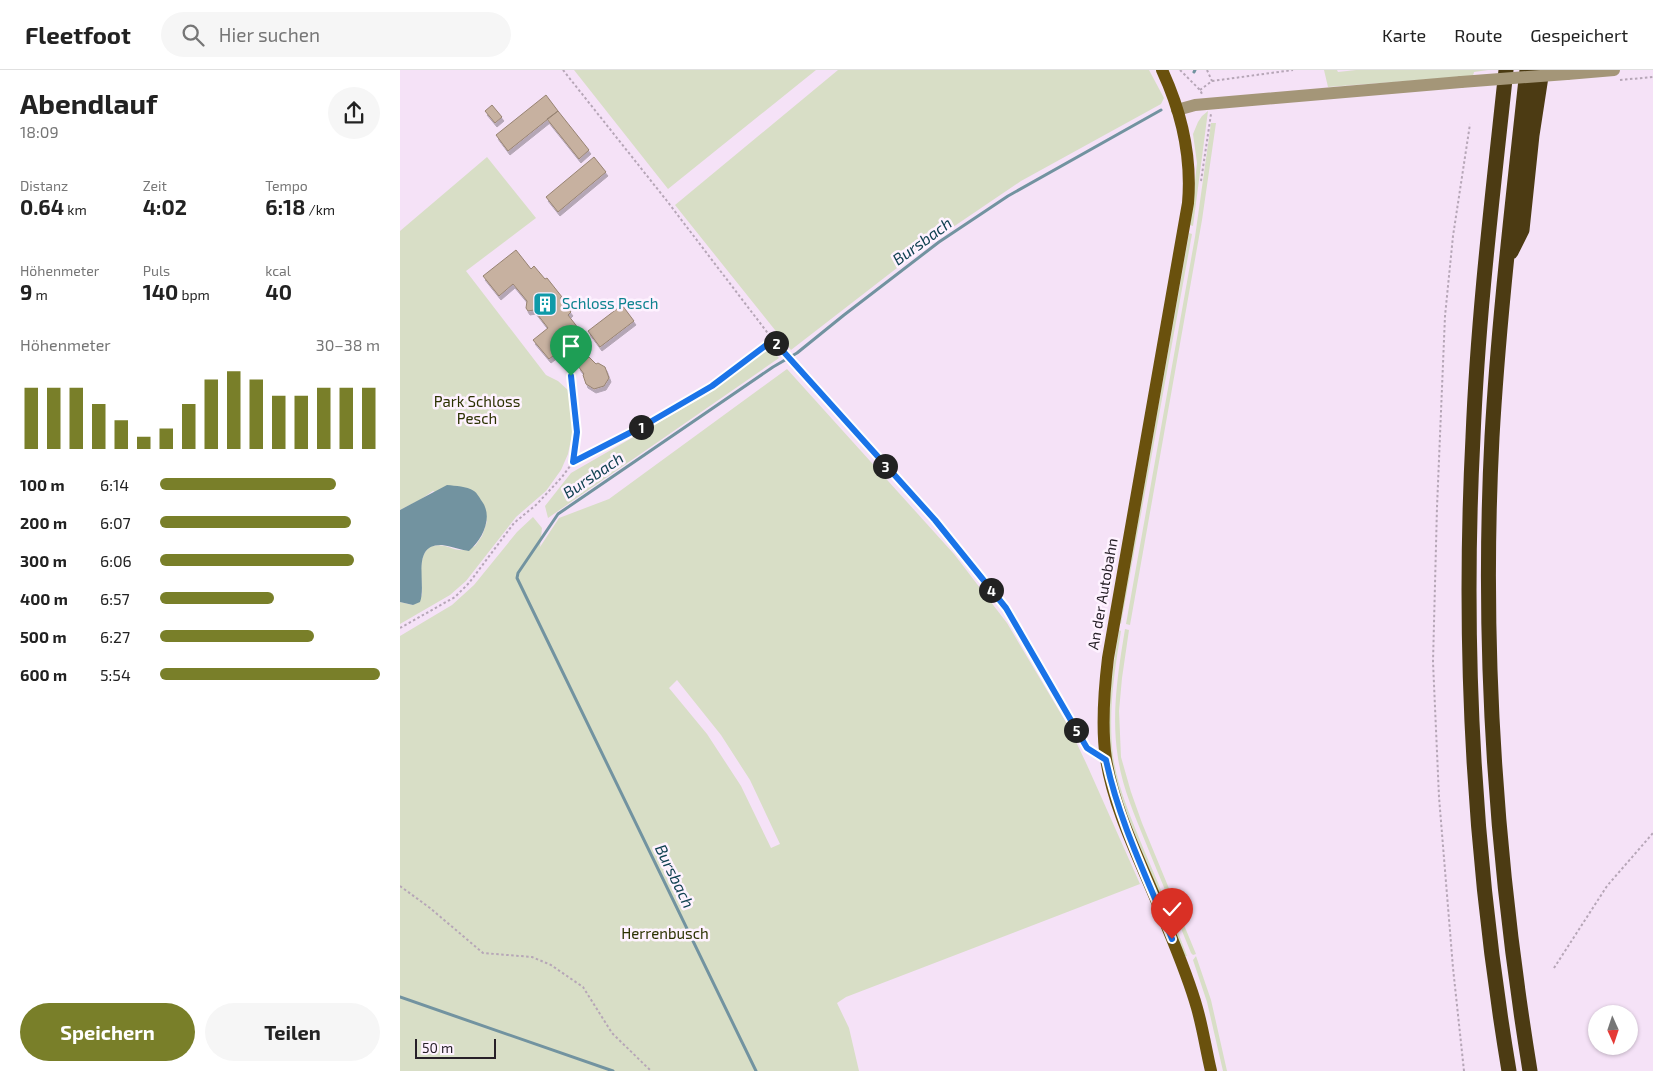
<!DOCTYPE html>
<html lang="de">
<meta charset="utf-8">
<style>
:root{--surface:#fff;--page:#f6f6f6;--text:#222;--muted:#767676;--line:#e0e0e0;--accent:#797f29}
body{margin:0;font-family:"Exo 2",sans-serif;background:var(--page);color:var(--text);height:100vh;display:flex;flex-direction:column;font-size:19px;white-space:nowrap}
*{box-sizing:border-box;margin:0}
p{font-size:16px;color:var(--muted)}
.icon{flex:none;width:28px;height:28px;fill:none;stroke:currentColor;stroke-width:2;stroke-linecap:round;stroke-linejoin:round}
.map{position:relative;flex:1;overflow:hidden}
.details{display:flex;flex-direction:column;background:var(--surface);width:400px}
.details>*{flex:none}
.needle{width:32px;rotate:177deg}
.controls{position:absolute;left:1188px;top:935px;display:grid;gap:10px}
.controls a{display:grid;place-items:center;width:50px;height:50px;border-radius:50%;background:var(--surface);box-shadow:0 1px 4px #0004;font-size:25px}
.scale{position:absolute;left:15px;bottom:12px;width:81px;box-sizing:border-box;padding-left:5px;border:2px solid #272028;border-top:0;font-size:14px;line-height:18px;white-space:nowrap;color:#272028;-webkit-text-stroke:4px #fef2ff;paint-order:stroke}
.pin{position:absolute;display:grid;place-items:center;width:42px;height:42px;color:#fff;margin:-51px -21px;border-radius:50% 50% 50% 0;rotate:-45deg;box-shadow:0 0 5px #0007}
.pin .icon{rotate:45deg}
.km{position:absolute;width:25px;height:25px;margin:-12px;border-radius:50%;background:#222;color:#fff;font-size:14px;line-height:25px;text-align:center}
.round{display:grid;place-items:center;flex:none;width:52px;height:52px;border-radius:26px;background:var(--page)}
.head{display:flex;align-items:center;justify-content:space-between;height:85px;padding:0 20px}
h1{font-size:28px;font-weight:700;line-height:38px}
.metrics{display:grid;grid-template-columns:repeat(3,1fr);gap:8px;height:85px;padding:5px 20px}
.metrics div{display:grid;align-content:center}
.metrics b{font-size:21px;font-weight:700}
.metrics small{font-size:14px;font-weight:400}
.metrics p{font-size:14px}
.chart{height:140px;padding:10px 20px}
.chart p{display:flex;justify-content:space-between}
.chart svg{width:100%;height:90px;margin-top:5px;stroke:var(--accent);stroke-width:6}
.action{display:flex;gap:10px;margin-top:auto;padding:10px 20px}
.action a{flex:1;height:58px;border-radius:30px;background:var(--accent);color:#fff;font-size:20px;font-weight:700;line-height:58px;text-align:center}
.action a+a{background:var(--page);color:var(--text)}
ul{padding:0 20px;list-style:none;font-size:16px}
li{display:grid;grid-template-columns:80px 60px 1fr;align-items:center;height:38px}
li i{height:12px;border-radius:6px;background:var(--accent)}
header{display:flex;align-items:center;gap:30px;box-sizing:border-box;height:70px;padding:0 25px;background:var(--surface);border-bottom:1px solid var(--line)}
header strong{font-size:24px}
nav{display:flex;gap:28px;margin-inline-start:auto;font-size:18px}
.search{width:350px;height:45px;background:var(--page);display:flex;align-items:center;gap:12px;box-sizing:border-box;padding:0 18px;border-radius:28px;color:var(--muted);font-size:19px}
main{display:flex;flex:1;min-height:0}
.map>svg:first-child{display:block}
.green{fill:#d8dec6;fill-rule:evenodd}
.water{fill:#7293a0}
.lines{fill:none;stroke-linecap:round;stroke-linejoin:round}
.stream{stroke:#7293a0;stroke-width:3}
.building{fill:#c7b1a0;stroke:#978372;filter:url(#shadow)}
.path{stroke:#b6a6b7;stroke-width:2;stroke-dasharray:2.5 2.5;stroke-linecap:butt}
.minor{stroke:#a49678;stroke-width:12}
.major{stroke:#6a510d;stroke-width:12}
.highway{stroke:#4c3b13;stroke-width:15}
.minor-bridge{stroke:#a49678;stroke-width:12}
.route-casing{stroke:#fff;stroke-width:10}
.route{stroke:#1a73e8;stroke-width:6}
.labels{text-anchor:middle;stroke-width:5;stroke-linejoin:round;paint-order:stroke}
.culture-label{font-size:15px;fill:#0d838f;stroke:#fef2ff;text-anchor:start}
.park-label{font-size:15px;fill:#2b3100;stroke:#fef2ff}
.street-label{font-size:15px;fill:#272028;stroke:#fef2ff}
.water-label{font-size:16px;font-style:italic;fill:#104151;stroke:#fef2ff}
</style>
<header>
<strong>Fleetfoot</strong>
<div class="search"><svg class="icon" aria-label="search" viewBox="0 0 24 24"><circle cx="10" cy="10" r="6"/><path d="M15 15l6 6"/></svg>Hier suchen</div>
<nav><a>Karte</a><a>Route</a><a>Gespeichert</a></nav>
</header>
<main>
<section class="details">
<div class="head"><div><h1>Abendlauf</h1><p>18:09</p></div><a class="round"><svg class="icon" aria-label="share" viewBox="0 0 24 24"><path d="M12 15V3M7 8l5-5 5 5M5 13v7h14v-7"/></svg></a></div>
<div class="metrics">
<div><p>Distanz</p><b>0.64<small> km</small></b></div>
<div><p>Zeit</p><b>4:02</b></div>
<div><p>Tempo</p><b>6:18<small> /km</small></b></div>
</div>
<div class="metrics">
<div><p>Höhenmeter</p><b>9<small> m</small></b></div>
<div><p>Puls</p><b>140<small> bpm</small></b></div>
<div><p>kcal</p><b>40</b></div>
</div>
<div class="chart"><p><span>Höhenmeter</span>30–38 m</p>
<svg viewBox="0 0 160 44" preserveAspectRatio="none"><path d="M5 44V14M15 44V14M25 44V14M35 44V22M45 44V30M55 44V38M65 44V34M75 44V22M85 44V10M95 44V6M105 44V10M115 44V18M125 44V18M135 44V14M145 44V14M155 44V14"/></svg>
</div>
<ul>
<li><b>100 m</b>6:14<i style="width:80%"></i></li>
<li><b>200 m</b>6:07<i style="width:87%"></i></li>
<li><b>300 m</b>6:06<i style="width:88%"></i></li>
<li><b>400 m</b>6:57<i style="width:52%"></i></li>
<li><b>500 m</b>6:27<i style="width:70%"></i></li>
<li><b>600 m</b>5:54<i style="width:100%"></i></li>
</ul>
<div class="action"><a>Speichern</a><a>Teilen</a></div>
</section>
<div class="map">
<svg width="1253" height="1001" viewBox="0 0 1253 1001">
<defs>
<filter id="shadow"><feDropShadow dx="2" dy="4" stdDeviation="0" flood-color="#0004"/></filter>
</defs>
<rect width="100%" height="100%" fill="#f5e2f7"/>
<!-- green -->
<path class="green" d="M174,0H416L268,119Z
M438,0H749L764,28L761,34L621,111L528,174L391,280L275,135Z
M924,0H937L938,2L956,0H1088L1074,2L1073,6L928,17Z
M808,41L793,156L790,155L797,93L793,64L798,52L802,46Z
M811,53H816L802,150L730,555L726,554L795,167Z
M87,87L136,148L66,201L146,305L158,311L169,321L172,338V365L168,384L161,400L146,421L116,447L66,511L50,525L0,554V532L13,535L22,525C22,508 14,469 45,476C50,477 55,480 60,480C64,481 71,477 75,476L82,466L87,451L33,421L20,430L0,440V161Z
M789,163L792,164L721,554L720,553Z
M370,278L379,288L148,448L145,436L171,403L308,324Z
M387,299L554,484L607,553L670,659L687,695L740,814L446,927L437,933L449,958L459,1001H0V566L52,535L74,515L117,462L133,447L142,458L140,477L159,448L209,429ZM277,610L321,665L350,710L380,774L371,778L341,716L307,664L269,618Z
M725,559L729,560L722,608L719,641L721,687L731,722L742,753L796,884L793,885L791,883C776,846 760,808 745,771C734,744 722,716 718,688C711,645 718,602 725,559Z
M719,560L721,561C714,603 708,644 713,686C718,719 732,750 744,780C759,815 774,850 787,886H785C772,855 759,823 746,791C732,758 718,725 712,690C704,647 712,603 719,560Z
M796,886L811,930L827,1001H823L807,932L793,890Z"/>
<!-- water -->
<path class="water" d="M47,415C56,416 66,416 74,421C77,423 79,427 81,430C94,446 83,469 69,481C60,480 51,476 42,475C10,474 27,514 20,532L13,535L0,532V440Z"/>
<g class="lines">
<!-- stream -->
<path class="stream" d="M794,2L795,0
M0,927L213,1001
M356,1001L117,508L118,503L158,444L373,297L397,283L444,245L539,172L608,126L761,40"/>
</g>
<!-- building -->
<path class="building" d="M146,25L158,41L108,81L96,65Z
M92,35L102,47L95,53L85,41Z
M158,41L189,80L179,89L147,49Z
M194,87L206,102L158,142L146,127Z
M116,180L131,199L134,196L145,209L147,208L162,227L160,228L171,242L168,245L182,263L175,268L179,273L167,283L164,278L149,289L133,270L148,258L134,240L128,241L126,238L127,231L113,214L99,226L83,206Z
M222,235L234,251L200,277L188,261Z
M189,287L196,294L198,293L205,297L209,308L204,316L194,319L186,314L183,305L184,304L178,296Z"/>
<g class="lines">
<!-- path -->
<path class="path" d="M163,0L267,131L373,270L535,450L606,538L687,678L692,681
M780,0L800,20L802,24
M807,0L812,11
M1220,10L1253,7
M800,20L812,11L893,0
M801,111L811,44
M173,392L245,355L312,316L373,270
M0,558L55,527L69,513L114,453L137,434L162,407L173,392L177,362L171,306
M0,816L30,838L83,883L132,887L151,895L183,917L212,963L251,1001
M1154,898L1207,816L1253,763
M1064,1001L1053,898L1039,727L1033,592L1037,437L1045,246L1053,166L1070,54"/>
<!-- minor -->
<path class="minor" d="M1167,4L1214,0
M777,40L795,35L1061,12"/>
<!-- major -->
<path class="major" d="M762,0C781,41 792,87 788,133L708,588C704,621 701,656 706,689C714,739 738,786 757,832C771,867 787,902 797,938C803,959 806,980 811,1001"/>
<!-- highway -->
<path class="highway" d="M1106,0C1093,122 1078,244 1073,367C1062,579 1074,792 1109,1001
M1127,0C1114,122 1099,244 1092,367C1081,579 1096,792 1130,1001
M1111,182L1122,160L1132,65L1142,0"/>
<!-- minor-bridge -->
<path class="minor-bridge" d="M1061,12L1167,4"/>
</g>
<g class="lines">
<!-- route casing -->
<g class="route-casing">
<path id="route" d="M171,306L177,362L173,392L245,355L312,316L373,270L535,450L606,538L687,678L706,690C719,752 748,810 772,869"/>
</g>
<!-- route -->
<use href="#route" class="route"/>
</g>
<!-- icons -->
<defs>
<g id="building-square" transform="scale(1.25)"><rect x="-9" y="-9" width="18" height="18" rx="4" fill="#0f9aa8" stroke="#fef2ff"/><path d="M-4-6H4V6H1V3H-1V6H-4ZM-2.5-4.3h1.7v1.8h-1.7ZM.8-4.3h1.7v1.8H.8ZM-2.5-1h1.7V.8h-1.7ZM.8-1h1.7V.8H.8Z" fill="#fff"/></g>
</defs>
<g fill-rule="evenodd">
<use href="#building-square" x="145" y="234"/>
</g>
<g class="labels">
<!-- culture labels -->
<g class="culture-label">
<text x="162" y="239">Schloss Pesch</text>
</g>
<!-- park labels -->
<g class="park-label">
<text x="77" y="337">Park Schloss<tspan x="77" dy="17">Pesch</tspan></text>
<text x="265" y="869">Herrenbusch</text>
</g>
<!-- street labels -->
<g class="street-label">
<text transform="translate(703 524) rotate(-80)" y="5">An der Autobahn</text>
</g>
<!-- water labels -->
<g class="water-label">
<text transform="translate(522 171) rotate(-36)" y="6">Bursbach</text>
<text transform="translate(193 405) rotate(-34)" y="6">Bursbach</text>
<text transform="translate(275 806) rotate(64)" y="6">Bursbach</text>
</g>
</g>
</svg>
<div class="controls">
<a><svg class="needle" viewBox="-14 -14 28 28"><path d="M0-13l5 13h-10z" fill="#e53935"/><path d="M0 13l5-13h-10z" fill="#767676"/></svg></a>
</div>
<div class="scale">50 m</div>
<div class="pin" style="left:171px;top:306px;background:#1e9e55"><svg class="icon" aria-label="arrive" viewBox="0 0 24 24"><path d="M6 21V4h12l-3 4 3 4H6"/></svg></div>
<div class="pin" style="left:772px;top:869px;background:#d93025"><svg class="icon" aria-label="check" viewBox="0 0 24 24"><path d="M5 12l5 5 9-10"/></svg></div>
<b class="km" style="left:241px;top:357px">1</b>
<b class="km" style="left:376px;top:273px">2</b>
<b class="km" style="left:485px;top:396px">3</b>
<b class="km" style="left:591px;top:520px">4</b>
<b class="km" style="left:676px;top:660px">5</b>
</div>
</main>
